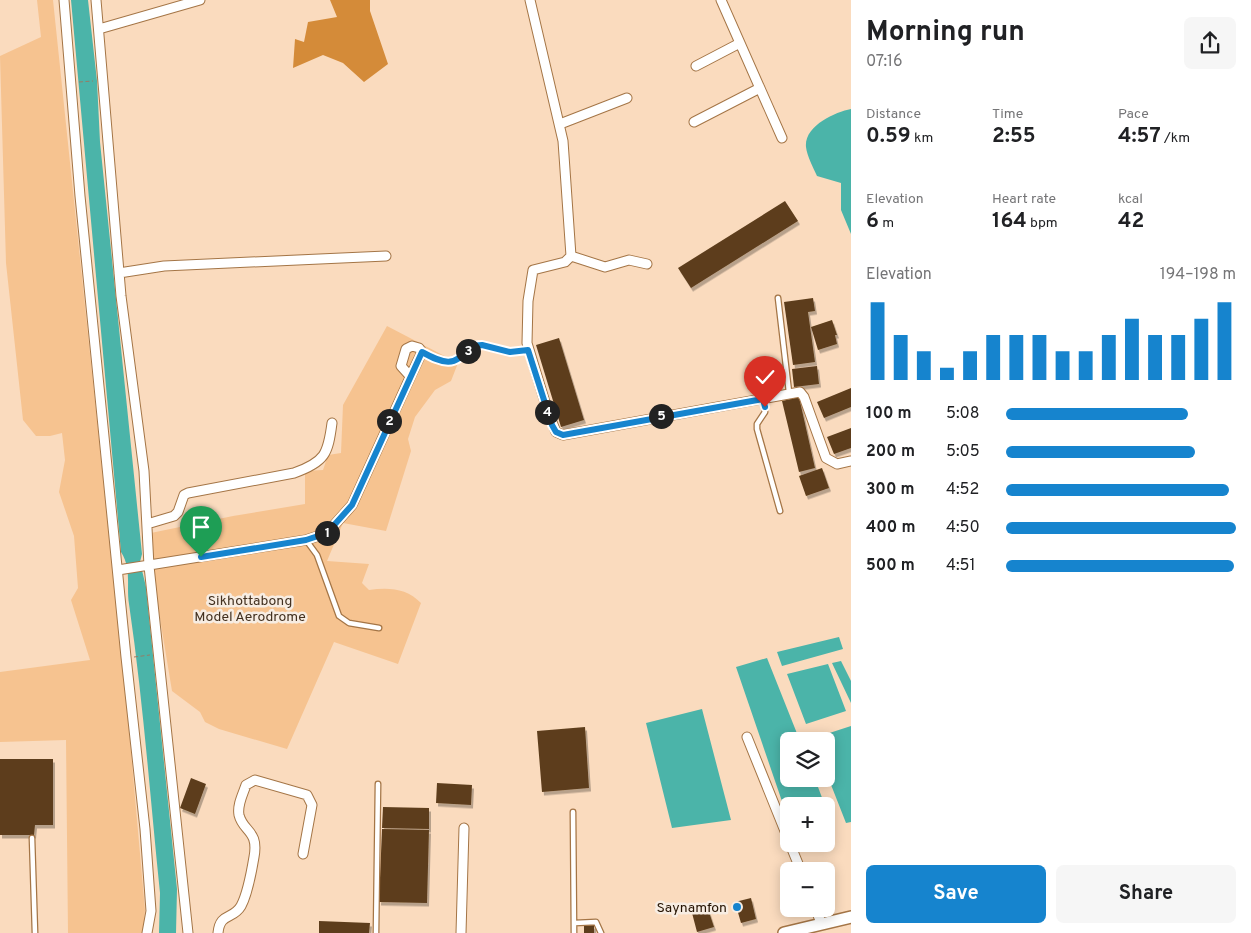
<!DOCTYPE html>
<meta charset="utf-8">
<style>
:root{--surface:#fff;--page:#f6f6f6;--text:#202124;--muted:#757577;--accent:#1684ce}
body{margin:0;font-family:Overpass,sans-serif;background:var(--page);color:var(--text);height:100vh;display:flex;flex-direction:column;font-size:19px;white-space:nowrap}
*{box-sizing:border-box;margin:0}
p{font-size:16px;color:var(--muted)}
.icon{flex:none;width:28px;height:28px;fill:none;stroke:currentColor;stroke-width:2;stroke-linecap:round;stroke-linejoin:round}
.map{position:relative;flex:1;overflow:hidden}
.sheet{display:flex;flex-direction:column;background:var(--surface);width:400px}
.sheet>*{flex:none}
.tools{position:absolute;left:780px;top:732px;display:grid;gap:10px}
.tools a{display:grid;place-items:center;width:55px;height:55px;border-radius:8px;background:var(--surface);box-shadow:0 2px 12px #0003;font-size:25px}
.pin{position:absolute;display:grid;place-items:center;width:42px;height:42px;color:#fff;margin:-51px -21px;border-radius:50% 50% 50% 0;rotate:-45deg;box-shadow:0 0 5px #0007}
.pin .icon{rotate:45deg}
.km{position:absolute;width:25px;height:25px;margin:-12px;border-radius:50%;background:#222;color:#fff;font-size:14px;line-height:25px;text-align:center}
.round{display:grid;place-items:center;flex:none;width:52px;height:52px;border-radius:8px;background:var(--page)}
.headline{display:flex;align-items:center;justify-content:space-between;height:85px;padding:0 15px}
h1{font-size:28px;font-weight:700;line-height:38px}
.stats{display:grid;grid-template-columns:repeat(3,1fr);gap:8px;height:85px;padding:5px 15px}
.stats div{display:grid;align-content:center}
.stats b{font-size:21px;font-weight:700}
.stats small{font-size:14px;font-weight:400}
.stats p{font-size:14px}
.chart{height:140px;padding:10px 15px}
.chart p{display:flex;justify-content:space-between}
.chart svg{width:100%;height:90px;margin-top:5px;stroke:var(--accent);stroke-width:6}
.cta{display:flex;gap:10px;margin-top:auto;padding:10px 15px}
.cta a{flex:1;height:58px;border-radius:8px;background:var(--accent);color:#fff;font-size:20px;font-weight:700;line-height:58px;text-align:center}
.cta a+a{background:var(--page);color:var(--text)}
ul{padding:0 15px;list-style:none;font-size:16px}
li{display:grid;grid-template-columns:80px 60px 1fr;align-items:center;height:38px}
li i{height:12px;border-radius:6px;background:var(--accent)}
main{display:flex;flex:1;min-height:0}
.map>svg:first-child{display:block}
.green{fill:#f6c390}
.forest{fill:#d48b39}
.water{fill:#4bb4a9}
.building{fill:#5d3e1c;filter:url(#shadow)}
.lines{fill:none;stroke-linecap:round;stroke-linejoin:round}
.service-casing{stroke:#a47546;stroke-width:7}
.minor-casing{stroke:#a47546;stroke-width:11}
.secondary-casing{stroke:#a47546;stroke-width:14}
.path{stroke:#967d66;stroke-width:1;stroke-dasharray:4 2.5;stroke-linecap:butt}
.service{stroke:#fff;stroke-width:4.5}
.minor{stroke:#fff;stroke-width:9}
.secondary{stroke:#fff;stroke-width:11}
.route-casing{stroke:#fff;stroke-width:10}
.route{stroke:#1684ce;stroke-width:6}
.poi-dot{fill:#1684ce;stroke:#f7ede3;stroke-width:2}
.labels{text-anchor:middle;stroke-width:5;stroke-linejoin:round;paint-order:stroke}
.park-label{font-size:14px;fill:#433120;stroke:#f7ede3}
.poi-label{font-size:14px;fill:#251302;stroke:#f7ede3;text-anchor:end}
</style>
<main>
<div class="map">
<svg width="851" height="933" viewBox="0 0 851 933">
<defs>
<filter id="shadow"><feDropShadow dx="2" dy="3.5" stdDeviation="0" flood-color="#0004"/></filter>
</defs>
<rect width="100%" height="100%" fill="#fadbbe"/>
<!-- green -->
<path class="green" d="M37,0H53L127,707L145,910L143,933H68L66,740L0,742V672L90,660L71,600L78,588L74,536L59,492L65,460L62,433L50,436H36L23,420L6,263L0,56L41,37Z
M387,326L458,363L451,381L435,390L415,417L408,439L411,451L386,531L343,523L327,561L369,564L362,583L369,590C388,587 407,588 421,603L398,664L334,642L287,749L219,729L205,722L200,712L172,691L146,534L233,516L305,504V471L323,470L328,455L341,453L343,405Z"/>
<!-- forest -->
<path class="forest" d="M330,0H370V11L388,64L364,82L343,63L323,55L293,68L295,39L304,42L308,22L337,17Z"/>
<!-- water -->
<path class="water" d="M71,0H88L97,81L100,142L142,554L140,562L146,587L177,889L176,933H159L160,893C150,796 143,699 129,604C126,585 132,569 121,552Z
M851,109V234L841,210V183L817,176C813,167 807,156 806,147C804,126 835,112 851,109Z
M839,637L843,649L782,666L777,652Z
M767,658L800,741H789V779H815L824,803L811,806H789V812L786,813L736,667Z
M841,661L851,681V703L832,663Z
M828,664L846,711L806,724L787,674Z
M702,709L731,820L672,828L646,723Z
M851,726V822L846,823L826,772V741H815L814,738Z"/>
<!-- building -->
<path class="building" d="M785,201L798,221L691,288L678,268Z
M813,298L815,311L808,312L815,362L793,365L784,302Z
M832,320L837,335H835L837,344L818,350L811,327Z
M559,338L584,420L561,427L536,345Z
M817,366L819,384L794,387L792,369Z
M851,388V407L824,418L817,402Z
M799,397L815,468L799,472L782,401Z
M851,428V448L834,454L827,437Z
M822,468L829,488L806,496L799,476Z
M585,727L589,788L542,792L537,731Z
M0,759H53V825H35L34,835H0Z
M191,778L206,784L195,814L180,808Z
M437,783L472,785L471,805L436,803Z
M383,807L429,808V829L382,828Z
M382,829L429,830L427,903L379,902Z
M751,898L756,919L741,923L735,902Z
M708,909L714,927L697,932L692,913Z
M319,921L370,923L369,933H319Z
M594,925V933H584V926Z"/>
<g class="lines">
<!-- service casing -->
<g class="service-casing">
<path id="service" d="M778,298L789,392
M763,399L765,412L757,424V429L780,511
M306,540L317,555L339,616L349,623L379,628
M573,812L574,933
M32,838L35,933
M575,923L596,922L601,933
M376,933L378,784"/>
</g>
<!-- minor casing -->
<g class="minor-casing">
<path id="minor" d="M64,0L80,196L126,657L145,829L151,911L147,933
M96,0L121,296L144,471L149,566L188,933
M530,0L563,141L571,256L565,262L533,270L528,301L527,343L548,412L556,432L563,435L800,392L804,397L826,458L837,464L851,461
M721,0L782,138
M99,29L200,0
M696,66L740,43
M694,122L760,88
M560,124L627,98
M571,256L605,267L629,260L647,264
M119,273L164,266L386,256
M147,524L174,516L178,512L184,495L188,493L294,473C325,462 328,454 332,423
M118,570L306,540L327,533L352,505L413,371L422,352L419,348L412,346L406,349L401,366L410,376
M747,737L789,841
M790,844L801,871
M815,909L822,924
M218,933C220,912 233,920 241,906C247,895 252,869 254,857C259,830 243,832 239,815C237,805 243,794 246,785L255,780L307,795L312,805L303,854
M461,933L464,828"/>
</g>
<!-- secondary casing -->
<g class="secondary-casing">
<path id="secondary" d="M784,933L851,917"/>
</g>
<!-- path -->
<path class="path" d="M79,82L93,81
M431,357C447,366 460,359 471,346C489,344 504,353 521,351
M134,657L150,655"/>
<!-- service -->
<use href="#service" class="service"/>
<!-- minor -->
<use href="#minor" class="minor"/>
<!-- secondary -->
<use href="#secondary" class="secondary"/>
</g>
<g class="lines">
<!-- route casing -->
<g class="route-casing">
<path id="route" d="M201,557L306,540L327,533L352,505L422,352C444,364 454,368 472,346L482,345L510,352L528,350L552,425L556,432L563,435L763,399L765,407"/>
</g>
<!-- route -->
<use href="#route" class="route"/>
</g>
<!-- markers -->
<circle class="poi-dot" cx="737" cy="907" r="5"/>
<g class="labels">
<!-- park labels -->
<g class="park-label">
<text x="250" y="605">Sikhottabong<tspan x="250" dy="16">Model Aerodrome</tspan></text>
</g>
<!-- poi labels -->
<g class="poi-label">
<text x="727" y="912">Saynamfon</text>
</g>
</g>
</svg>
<div class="tools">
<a><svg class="icon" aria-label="layers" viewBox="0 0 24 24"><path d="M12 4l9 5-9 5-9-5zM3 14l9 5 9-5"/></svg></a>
<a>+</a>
<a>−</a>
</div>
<div class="pin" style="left:201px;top:557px;background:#1e9e55"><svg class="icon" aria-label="arrive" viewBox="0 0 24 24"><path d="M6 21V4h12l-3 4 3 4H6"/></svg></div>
<div class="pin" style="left:765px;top:407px;background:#d93025"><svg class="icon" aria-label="check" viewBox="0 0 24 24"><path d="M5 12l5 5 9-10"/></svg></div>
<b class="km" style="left:327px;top:533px">1</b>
<b class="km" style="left:389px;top:421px">2</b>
<b class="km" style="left:468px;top:351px">3</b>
<b class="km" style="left:547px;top:412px">4</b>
<b class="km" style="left:661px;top:416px">5</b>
</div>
<section class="sheet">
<div class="headline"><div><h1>Morning run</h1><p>07:16</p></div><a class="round"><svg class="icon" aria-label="share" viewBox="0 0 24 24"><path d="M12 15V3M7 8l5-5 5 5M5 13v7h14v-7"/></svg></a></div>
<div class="stats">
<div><p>Distance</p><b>0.59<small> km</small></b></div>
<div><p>Time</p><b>2:55</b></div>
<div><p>Pace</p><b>4:57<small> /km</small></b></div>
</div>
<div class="stats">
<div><p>Elevation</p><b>6<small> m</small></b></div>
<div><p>Heart rate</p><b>164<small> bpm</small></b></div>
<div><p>kcal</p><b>42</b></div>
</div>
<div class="chart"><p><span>Elevation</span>194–198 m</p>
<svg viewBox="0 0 160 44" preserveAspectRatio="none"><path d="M5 44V6M15 44V22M25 44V30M35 44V38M45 44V30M55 44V22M65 44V22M75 44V22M85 44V30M95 44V30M105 44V22M115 44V14M125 44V22M135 44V22M145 44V14M155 44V6"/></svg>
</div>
<ul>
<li><b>100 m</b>5:08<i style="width:79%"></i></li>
<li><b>200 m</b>5:05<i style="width:82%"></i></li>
<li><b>300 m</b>4:52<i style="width:97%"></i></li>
<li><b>400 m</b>4:50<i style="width:100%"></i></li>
<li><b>500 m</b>4:51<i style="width:99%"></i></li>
</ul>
<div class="cta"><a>Save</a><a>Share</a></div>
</section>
</main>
